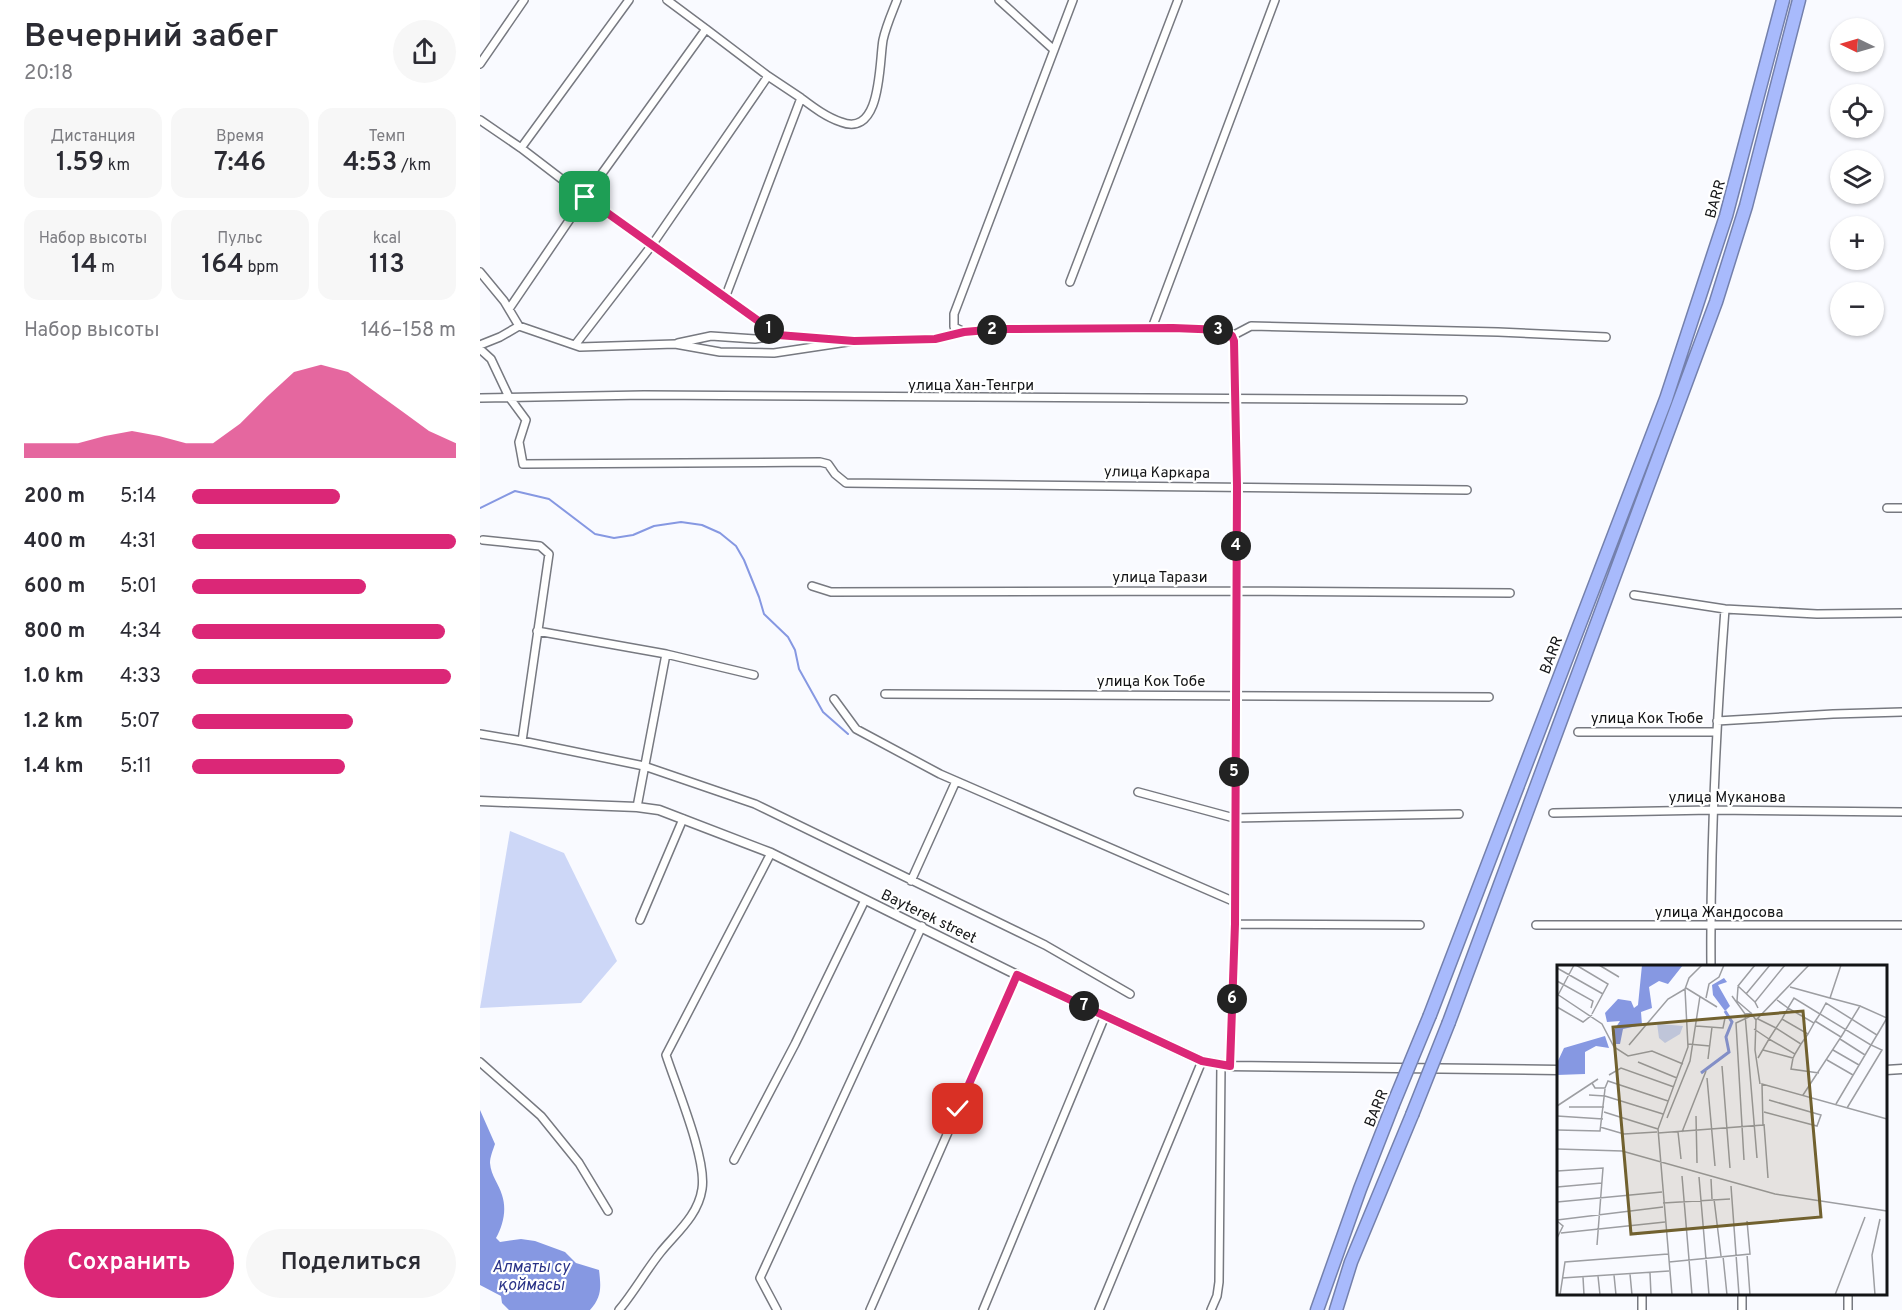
<!DOCTYPE html>
<html lang="ru">
<meta charset="utf-8">
<style>
:root{--surface:#fff;--page:#f7f7f7;--text:#2b2b33;--muted:#7c7c81;--accent:#db2777}
body{margin:0;font-family:Overpass,sans-serif;background:var(--page);color:var(--text);height:100vh;display:flex;flex-direction:column;font-size:22px;white-space:nowrap}
*{box-sizing:border-box;margin:0}
p{font-size:20px;color:var(--muted)}
.icon{flex:none;width:33px;height:33px;fill:none;stroke:currentColor;stroke-width:2;stroke-linecap:round;stroke-linejoin:round}
.map{position:relative;flex:1;overflow:hidden}
.side{display:flex;flex-direction:column;background:var(--surface);width:480px}
.side>*{flex:none}
.needle{width:39px;rotate:275deg}
.tools{position:absolute;left:1350px;top:18px;display:grid;gap:12px}
.tools a{display:grid;place-items:center;width:54px;height:54px;border-radius:50%;background:var(--surface);box-shadow:0 2px 4px #0004;font-size:30px}
.pin{position:absolute;display:grid;place-items:center;width:51px;height:51px;color:#fff;margin:-26px;border-radius:12px;box-shadow:0 3px 9px #0006}
.km{position:absolute;width:30px;height:30px;margin:-15px;border-radius:50%;background:#222;color:#fff;font-size:16px;line-height:30px;text-align:center}
.round{display:grid;place-items:center;flex:none;width:63px;height:63px;border-radius:32px;background:var(--page)}
.overview{display:flex;align-items:center;justify-content:space-between;height:102px;padding:0 24px}
h1{font-size:33px;font-weight:600;line-height:45px}
.metrics{display:grid;grid-template-columns:repeat(3,1fr);gap:9px;height:102px;padding:6px 24px}
.metrics div{display:grid;align-content:center;border-radius:15px;background:var(--page);text-align:center}
.metrics b{font-size:26px;font-weight:600}
.metrics small{font-size:16px;font-weight:400}
.metrics p{font-size:16px}
.chart{height:168px;padding:12px 24px}
.chart p{display:flex;justify-content:space-between}
.chart svg{width:100%;height:108px;margin-top:6px;fill:var(--accent);opacity:.7}
.action{display:flex;gap:12px;margin-top:auto;padding:12px 24px}
.action a{flex:1;height:69px;border-radius:36px;background:var(--accent);color:#fff;font-size:24px;font-weight:600;line-height:69px;text-align:center}
.action a+a{background:var(--page);color:var(--text)}
ul{padding:0 24px;list-style:none;font-size:20px}
li{display:grid;grid-template-columns:96px 72px 1fr;align-items:center;height:45px}
li i{height:15px;border-radius:8px;background:var(--accent)}
main{display:flex;flex:1;min-height:0}
.map>svg:first-child{display:block}
.green{fill:#cdd7f7}
.water{fill:#8698e2}
.lines{fill:none;stroke-linecap:round;stroke-linejoin:round}
.stream{stroke:#8698e2;stroke-width:2}
.minor-casing{stroke:#777980;stroke-width:10}
.tertiary-casing{stroke:#777980;stroke-width:11}
.motorway-casing{stroke:#7480ac;stroke-width:15}
.minor{stroke:#fff;stroke-width:7}
.tertiary{stroke:#fff;stroke-width:8}
.motorway{stroke:#a8bafc;stroke-width:12}
.motorway-bridge-casing{stroke:#7480ac;stroke-width:15;stroke-linecap:butt}
.motorway-bridge{stroke:#a8bafc;stroke-width:12}
.route-casing{stroke:#fff;stroke-width:12}
.route{stroke:#db2777;stroke-width:8}
.labels{text-anchor:middle;stroke-width:4.5;stroke-linejoin:round;paint-order:stroke}
.street-label{font-size:15px;fill:#131416;stroke:#fff}
.water-label{font-size:16px;font-style:italic;fill:#293287;stroke:#fff}
.inset-river{fill:none;stroke:#8698e2;stroke-width:3}
.inset-road{fill:none;stroke:#9d9ea2;stroke-width:1.5}
.view{fill:#71612f;fill-opacity:0.15;stroke:#71612f;stroke-width:3}
.inset-edge{fill:none;stroke:#131416;stroke-width:3}
</style>
<main>
<section class="side">
<div class="overview"><div><h1>Вечерний забег</h1><p>20:18</p></div><a class="round"><svg class="icon" aria-label="share" viewBox="0 0 24 24"><path d="M12 15V3M7 8l5-5 5 5M5 13v7h14v-7"/></svg></a></div>
<div class="metrics">
<div><p>Дистанция</p><b>1.59<small> km</small></b></div>
<div><p>Время</p><b>7:46</b></div>
<div><p>Темп</p><b>4:53<small> /km</small></b></div>
</div>
<div class="metrics">
<div><p>Набор высоты</p><b>14<small> m</small></b></div>
<div><p>Пульс</p><b>164<small> bpm</small></b></div>
<div><p>kcal</p><b>113</b></div>
</div>
<div class="chart"><p><span>Набор высоты</span>146–158 m</p>
<svg viewBox="0 0 160 44" preserveAspectRatio="none"><path d="M0 44V38L10 38L20 38L30 35L40 33L50 35L60 38L70 38L80 30L90 19L100 9L110 6L120 9L130 17L140 25L150 33L160 38V44z"/></svg>
</div>
<ul>
<li><b>200 m</b>5:14<i style="width:56%"></i></li>
<li><b>400 m</b>4:31<i style="width:100%"></i></li>
<li><b>600 m</b>5:01<i style="width:66%"></i></li>
<li><b>800 m</b>4:34<i style="width:96%"></i></li>
<li><b>1.0 km</b>4:33<i style="width:98%"></i></li>
<li><b>1.2 km</b>5:07<i style="width:61%"></i></li>
<li><b>1.4 km</b>5:11<i style="width:58%"></i></li>
</ul>
<div class="action"><a>Сохранить</a><a>Поделиться</a></div>
</section>
<div class="map">
<svg width="1422" height="1310" viewBox="0 0 1422 1310">
<rect width="100%" height="100%" fill="#f9faff"/>
<!-- green -->
<path class="green" d="M30,831L84,853L137,961L101,1003L0,1008Z"/>
<!-- water -->
<path class="water" d="M0,1110L15,1144C13,1150 10,1157 10,1163C11,1176 19,1184 22,1195C27,1210 23,1225 16,1238L20,1242L41,1239L55,1241L85,1252L96,1263L119,1270C121,1287 122,1297 110,1310H29L22,1303L21,1296L0,1285Z"/>
<g class="lines">
<!-- stream -->
<path class="stream" d="M0,508L35,491L69,499L115,534L134,538L153,535L174,526L201,522L222,525L240,533L256,546L264,560L279,597L284,614L308,637L315,650L319,669L343,712L368,734"/>
<!-- minor casing -->
<g class="minor-casing">
<path id="minor" d="M187,0L226,29
M519,0L574,50
M593,0L474,314V327L484,332L519,329L693,328L744,330L752,336L754,341L757,486L755,924L750,1066
M0,64L44,0
M321,98C333,107 346,117 361,122C402,138 399,62 403,40C406,26 412,13 417,0
M0,120L41,148
M0,272L24,301L39,326L100,347L195,344L240,352L294,353L374,341L455,339L484,332
M590,282L698,0
M245,298L321,98L288,76L172,245L298,335
M29,309L105,197L41,148L149,0
M672,328L795,0
M752,336L771,326L1018,332L1126,337
M198,343L231,336L275,339L298,335L360,340
M0,345L20,337L39,326
M95,345L172,245L105,197L226,29L288,76
M0,349L11,359L29,397L46,420L39,442L43,464L340,462L348,464L355,474L366,483L987,490
M0,398L164,395L983,400
M1407,508H1422
M3,540L60,546L69,554L42,741
M332,586L351,592L755,591L1030,593
M1154,595L1245,609L1337,614L1422,613
M57,631L186,654L274,675
M405,694L1009,697
M354,699L376,729L460,774L755,902
M1237,721L1353,714L1422,712
M1098,732H1236
M0,734L42,741L164,766L275,804L565,945L650,994
M658,792L754,818L979,814
M157,807L186,654
M1073,813L1232,810L1422,812
M431,881L476,781
M160,920L203,819
M755,924L940,925
M1056,925H1422
M1231,966C1230,847 1236,728 1245,609
M0,1062L61,1116L99,1163L128,1211
M254,1160L315,1044L385,900
M1162,1294V1310
M1262,1294V1310
M1368,1294V1310
M139,1310C154,1292 165,1272 180,1253C196,1233 218,1216 222,1189C227,1159 196,1086 186,1055L291,853
M297,1310L280,1278L442,926
M390,1310L537,975
M503,1310L625,1016
M619,1310L722,1061
M731,1310L737,1296L739,1282L741,1064"/>
</g>
<!-- tertiary casing -->
<g class="tertiary-casing">
<path id="tertiary" d="M0,801L157,807L179,810L291,853L537,975L722,1061L750,1066L1078,1070
M1406,1070L1422,1069"/>
</g>
<!-- motorway casing -->
<g class="motorway-casing">
<path id="motorway" d="M950,1015L1186,399L1246,216L1303,0
M969,1022L1236,302L1266,206L1319,0
M837,1310L880,1189L912,1107
M856,1310L871,1262L932,1115"/>
</g>
<!-- minor -->
<use href="#minor" class="minor"/>
<!-- tertiary -->
<use href="#tertiary" class="tertiary"/>
<!-- motorway -->
<use href="#motorway" class="motorway"/>
<!-- motorway-bridge casing -->
<g class="motorway-bridge-casing">
<path id="motorway-bridge" d="M912,1107L950,1015
M932,1115L969,1022"/>
</g>
<!-- motorway-bridge -->
<use href="#motorway-bridge" class="motorway-bridge"/>
</g>
<g class="lines">
<!-- route casing -->
<g class="route-casing">
<path id="route" d="M105,197L298,335L374,341L455,339L484,332L519,329L693,328L744,330L752,336L754,341L757,486L755,924L750,1066L722,1061L537,975L478,1109"/>
</g>
<!-- route -->
<use href="#route" class="route"/>
</g>
<g class="labels">
<!-- street labels -->
<g class="street-label">
<text transform="translate(1235 199) rotate(-74)" y="5">BARR</text>
<text x="491" y="390">улица Хан-Тенгри</text>
<text transform="translate(677 472) rotate(1)" y="5">улица Каркара</text>
<text x="680" y="582">улица Тарази</text>
<text transform="translate(1071 655) rotate(-69)" y="5">BARR</text>
<text x="671" y="686">улица Кок Тобе</text>
<text x="1167" y="723">улица Кок Тюбе</text>
<text x="1247" y="802">улица Муканова</text>
<text x="1239" y="917">улица Жандосова</text>
<text transform="translate(449 916) rotate(26)" y="5">Bayterek street</text>
<text transform="translate(896 1108) rotate(-68)" y="5">BARR</text>
</g>
<!-- water labels -->
<g class="water-label">
<text x="51" y="1272">Алматы су<tspan x="51" dy="18">қоймасы</tspan></text>
</g>
</g>
<!-- overview -->
<g transform="translate(1077 965)">
<rect width="330" height="330" fill="#f9faff"/>
<path d="M100,58L103,59L126,61L123,69L108,78L102,73Z" fill="#cdd7f7"/>
<path d="M85,0H126L111,19L102,16L92,22L95,43L84,47L85,60L66,64L63,79H58L55,68L63,56L50,57L48,48L61,34L74,36L77,43L81,40ZM167,13L170,17L161,20L173,41L168,46L156,30L155,20ZM48,71L52,83L39,81L28,87V109L0,110V98L7,83Z" fill="#8698e2"/>
<path class="inset-river" d="M144,108L172,87L169,72L175,57L168,46"/>
<path class="inset-road" d="M19,0L51,19L35,49M42,0L62,12M198,0L181,21L198,37M0,3L46,29M0,16L36,36L34,43M181,22L180,36L194,48M233,22L273,33L284,0M129,23L160,42M0,29L45,59L57,82L71,91L95,86L126,99M189,29L213,0M175,31L188,49L194,48L199,55M0,32L17,0M149,33L152,19L162,12L167,0M273,33L303,41L284,72M220,35L231,43L237,33L263,49L257,58M303,41L330,53L320,70M0,42L26,57L35,50M201,43L198,37L228,0M188,49L200,193M201,54L219,63L225,54L251,69L244,79M225,54L231,43L257,58L251,69M139,61L166,63L168,53M197,64L212,74L219,63L244,79L238,89M283,74L308,90M131,79L153,81M72,80L111,34L128,24M276,85L302,100M201,93L212,74L238,89L236,93L206,85M236,93L234,104L262,108M151,94L155,62M270,95L296,110M81,97L120,113M165,101L173,203M52,110L64,103L117,122M150,113L158,201M35,118L38,123H48L51,116L111,136M203,119L198,85L199,55L252,0M32,130L48,131L106,149M246,130L284,72L258,56M279,139L314,80L263,49L269,38L320,70L314,80L325,85L290,143M0,141L41,114M12,142H47M47,147L101,164M207,147L260,161L264,150L212,135M0,151L46,154M139,151L140,198M110,153L133,96L143,31M207,159L211,213M43,162L67,169L100,167M0,165L43,166L48,124M121,167L124,194M125,167L149,106M101,168L206,160L205,119L330,154M0,184L65,186L218,229L330,246M187,195L179,58L196,50M0,206L46,203L40,280M125,211L135,330M142,212L152,330M154,214L155,234M174,221L182,330M0,222L45,218M157,234L164,291M0,237L105,227M106,238L173,234M0,255L106,242M0,256L6,261L0,273M4,268L108,257M190,289L193,330M166,291L170,330M112,297L193,289L190,256M93,308L94,330M73,309L75,330M57,310L59,330M41,311L43,330M26,312L27,330M5,313L112,306M3,330L8,297L111,289M115,330L101,164L131,82L128,24L132,13L145,0M278,330L308,252M318,330L315,290L323,254"/>
<path class="view" d="M246,46L264,252L74,269L56,62Z"/>
<rect width="330" height="330" class="inset-edge"/>
</g>
</svg>
<div class="tools">
<a><svg class="needle" viewBox="-14 -14 28 28"><path d="M0-13l5 13h-10z" fill="#e53935"/><path d="M0 13l5-13h-10z" fill="#7c7c81"/></svg></a>
<a><svg class="icon" aria-label="locate" viewBox="0 0 24 24"><circle cx="12" cy="12" r="6"/><path d="M12 2v4M12 18v4M2 12h4M18 12h4"/></svg></a>
<a><svg class="icon" aria-label="layers" viewBox="0 0 24 24"><path d="M12 4l9 5-9 5-9-5zM3 14l9 5 9-5"/></svg></a>
<a>+</a>
<a>−</a>
</div>
<div class="pin" style="left:105px;top:197px;background:#1e9e55"><svg class="icon" aria-label="arrive" viewBox="0 0 24 24"><path d="M6 21V4h12l-3 4 3 4H6"/></svg></div>
<div class="pin" style="left:478px;top:1109px;background:#d93025"><svg class="icon" aria-label="check" viewBox="0 0 24 24"><path d="M5 12l5 5 9-10"/></svg></div>
<b class="km" style="left:289px;top:329px">1</b>
<b class="km" style="left:512px;top:330px">2</b>
<b class="km" style="left:738px;top:330px">3</b>
<b class="km" style="left:756px;top:546px">4</b>
<b class="km" style="left:754px;top:772px">5</b>
<b class="km" style="left:752px;top:999px">6</b>
<b class="km" style="left:604px;top:1006px">7</b>
</div>
</main>
